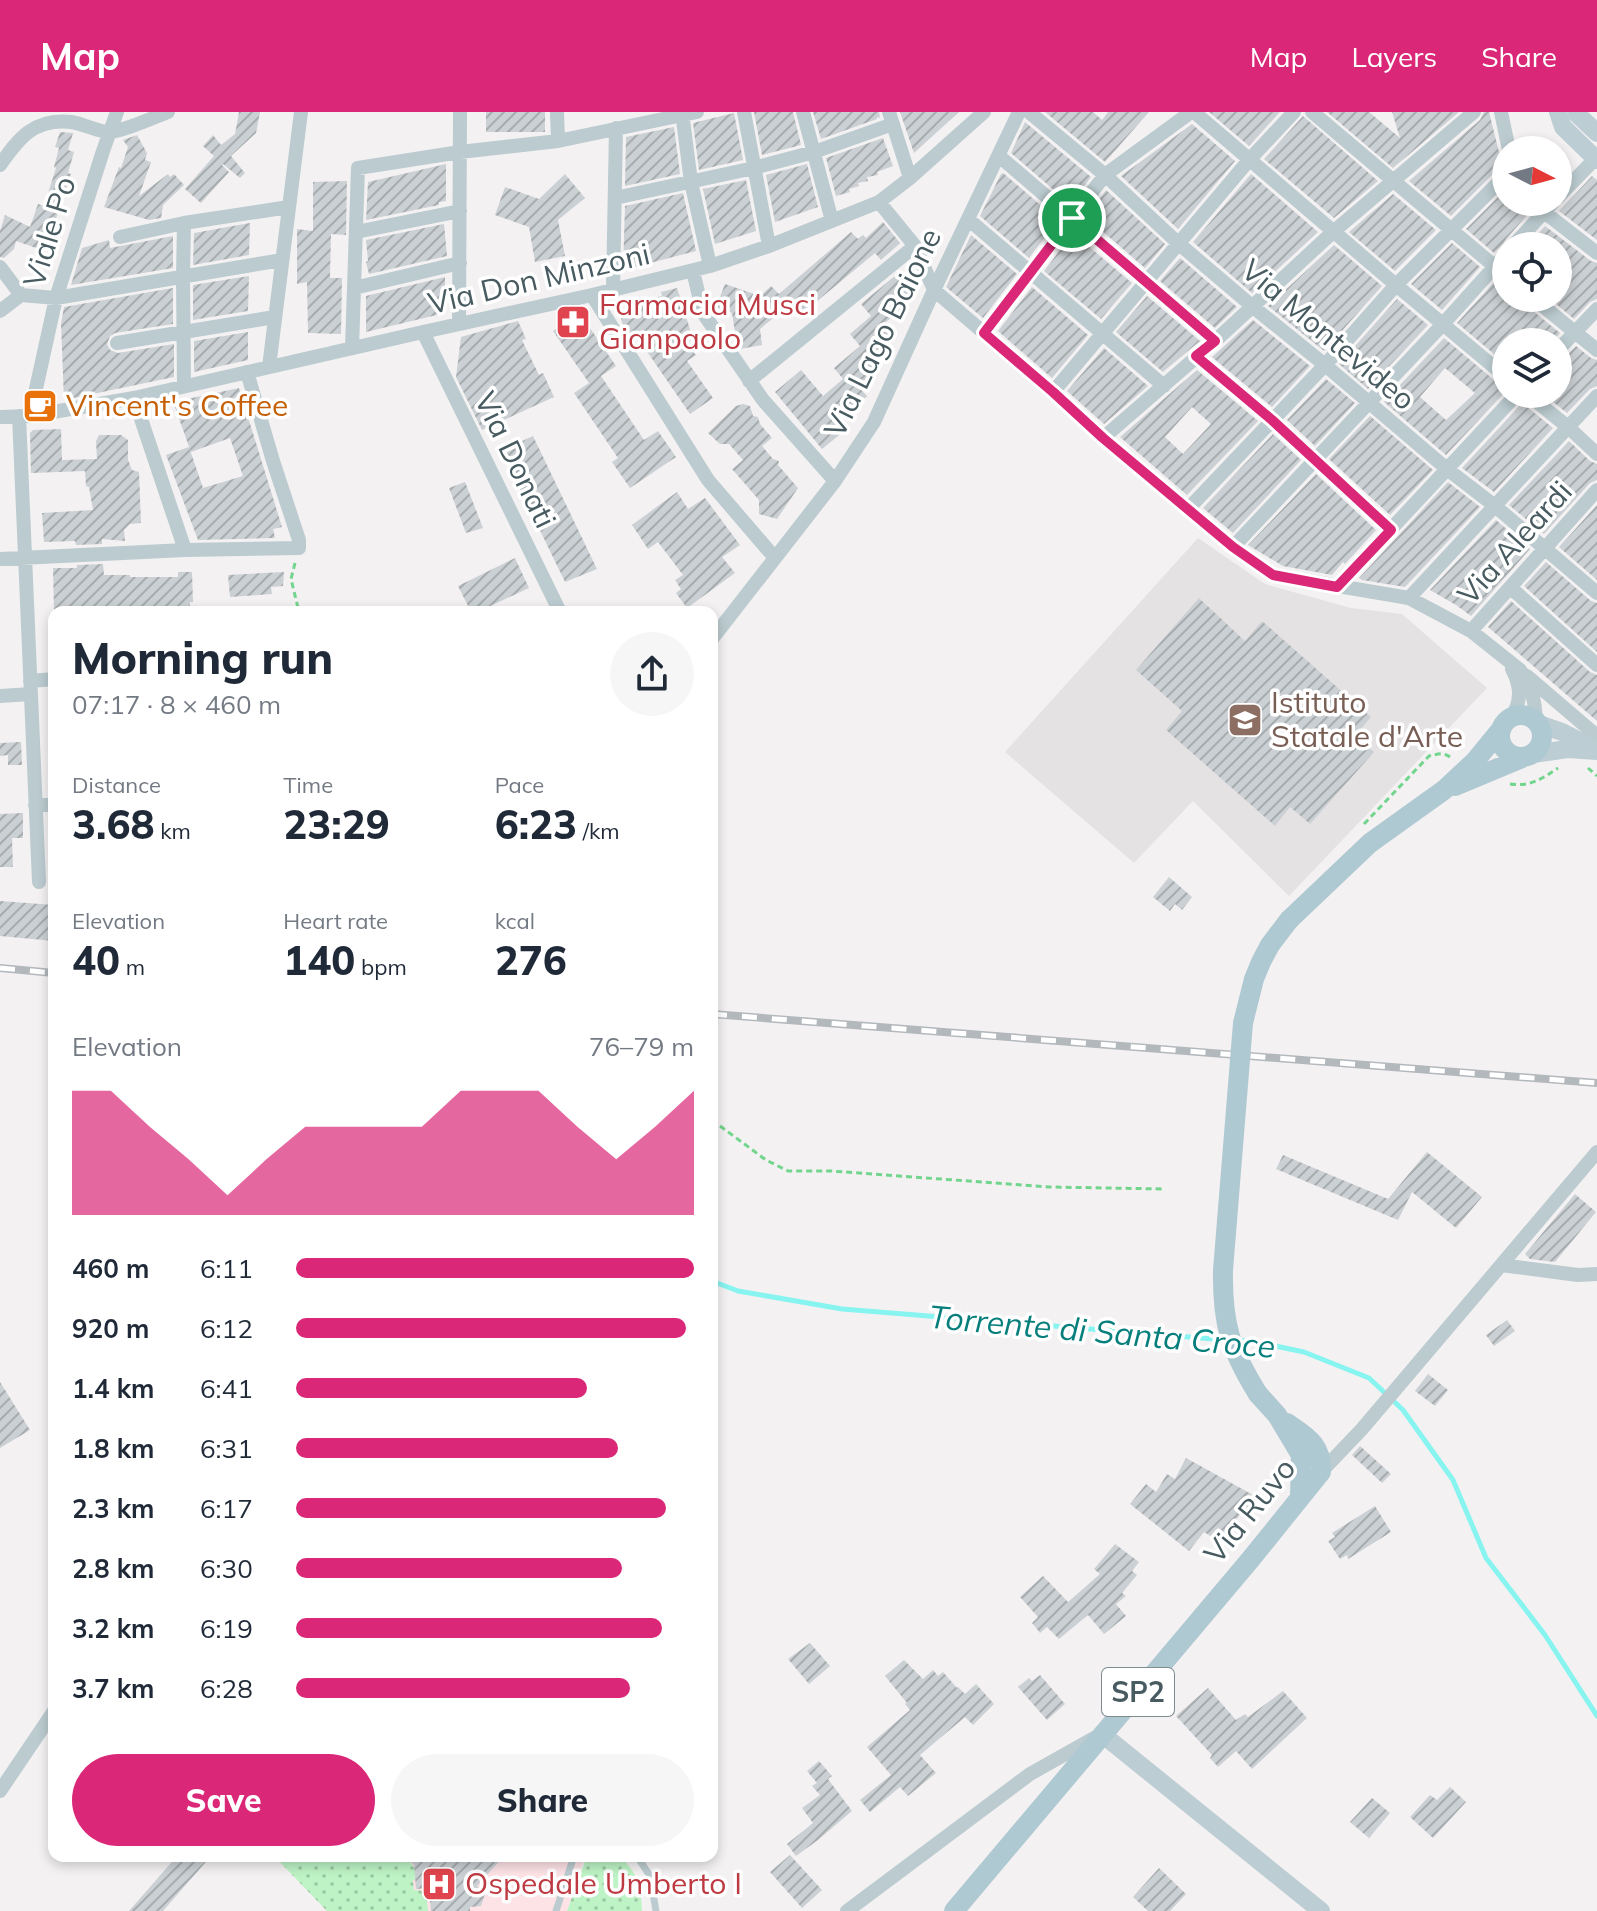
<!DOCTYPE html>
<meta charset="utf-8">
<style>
:root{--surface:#fff;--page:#f6f6f7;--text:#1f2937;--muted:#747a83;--accent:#db2777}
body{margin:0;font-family:Mulish,sans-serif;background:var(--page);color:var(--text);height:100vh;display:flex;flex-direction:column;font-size:30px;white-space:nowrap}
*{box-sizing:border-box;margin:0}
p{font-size:26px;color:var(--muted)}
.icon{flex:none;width:44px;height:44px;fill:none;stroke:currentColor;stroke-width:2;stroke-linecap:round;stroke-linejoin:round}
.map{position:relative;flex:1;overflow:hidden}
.side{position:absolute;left:48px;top:494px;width:670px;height:1256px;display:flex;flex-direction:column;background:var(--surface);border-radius:16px;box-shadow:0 4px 12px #0003}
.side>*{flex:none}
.needle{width:52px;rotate:96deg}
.controls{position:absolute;left:1492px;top:24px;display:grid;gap:16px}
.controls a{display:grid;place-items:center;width:80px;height:80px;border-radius:50%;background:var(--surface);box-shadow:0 4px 12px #0003;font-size:40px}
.pin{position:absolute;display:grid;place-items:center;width:68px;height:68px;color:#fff;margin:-34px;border:4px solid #fff;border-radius:50%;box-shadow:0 2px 8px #0007}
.round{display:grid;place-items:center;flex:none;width:84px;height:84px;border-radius:42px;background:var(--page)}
.head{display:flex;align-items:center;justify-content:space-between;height:136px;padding:0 24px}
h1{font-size:44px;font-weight:800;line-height:60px}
.metrics{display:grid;grid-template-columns:repeat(3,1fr);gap:12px;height:136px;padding:8px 24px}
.metrics div{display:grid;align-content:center}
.metrics b{font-size:40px;font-weight:800}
.metrics small{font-size:22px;font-weight:400}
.metrics p{font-size:22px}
.chart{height:224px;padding:16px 24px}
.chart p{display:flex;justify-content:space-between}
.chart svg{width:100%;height:144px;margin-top:8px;fill:var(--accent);opacity:.7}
.primary-button{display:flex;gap:16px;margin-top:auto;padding:16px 24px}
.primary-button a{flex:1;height:92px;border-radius:48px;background:var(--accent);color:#fff;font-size:32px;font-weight:800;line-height:92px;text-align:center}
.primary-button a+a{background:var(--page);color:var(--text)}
ul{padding:0 24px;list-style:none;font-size:26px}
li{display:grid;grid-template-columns:128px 96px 1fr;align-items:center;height:60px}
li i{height:20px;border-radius:10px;background:var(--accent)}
header{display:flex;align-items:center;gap:48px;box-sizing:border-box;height:112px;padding:0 40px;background:var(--accent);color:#fff}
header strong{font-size:38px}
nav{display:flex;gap:44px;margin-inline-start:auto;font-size:28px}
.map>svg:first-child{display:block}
.education{fill:#e5e2e4}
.medical{fill:#fde2e6}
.grass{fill:url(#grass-dots)}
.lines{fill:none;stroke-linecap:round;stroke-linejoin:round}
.stream{stroke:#87f4f0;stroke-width:5}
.building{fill:url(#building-hatch);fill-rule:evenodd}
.path{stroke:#72d58d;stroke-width:3;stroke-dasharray:6 4;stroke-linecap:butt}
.lane{stroke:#bbcbcf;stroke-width:7}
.street{stroke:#bbcbcf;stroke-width:14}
.secondary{stroke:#bccdd4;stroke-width:18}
.primary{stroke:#afc9d2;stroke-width:20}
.rail-casing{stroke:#b3b8bc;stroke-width:8}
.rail{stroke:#fff;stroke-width:5;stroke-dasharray:15;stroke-linecap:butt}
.primary-bridge{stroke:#afc9d2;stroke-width:20}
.route-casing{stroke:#fff;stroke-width:16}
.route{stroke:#db2777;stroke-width:10}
.labels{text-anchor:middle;stroke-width:7;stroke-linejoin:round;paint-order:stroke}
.shield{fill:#fff;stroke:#7e8c90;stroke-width:2}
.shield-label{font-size:28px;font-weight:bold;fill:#475b61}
.street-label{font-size:30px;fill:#475b61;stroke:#fff}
.health-label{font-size:30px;fill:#be3a42;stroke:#fff;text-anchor:start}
.food-label{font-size:30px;fill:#c56008;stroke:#fff;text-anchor:start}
.education-label{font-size:30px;fill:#785e54;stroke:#fff;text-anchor:start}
.water-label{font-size:32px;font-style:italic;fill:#067f7c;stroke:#fff}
</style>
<header>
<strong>Map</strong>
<nav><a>Map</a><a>Layers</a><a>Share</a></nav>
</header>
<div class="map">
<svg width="1597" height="1799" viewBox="0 0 1597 1799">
<defs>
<pattern id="grass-dots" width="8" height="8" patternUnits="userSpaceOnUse" patternTransform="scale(2)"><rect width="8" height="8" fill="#bdf3c5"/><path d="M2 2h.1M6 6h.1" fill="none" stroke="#9bc8a3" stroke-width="1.8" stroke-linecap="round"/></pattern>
<pattern id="building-hatch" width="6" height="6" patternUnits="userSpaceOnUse" patternTransform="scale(2)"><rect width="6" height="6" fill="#cbd0d4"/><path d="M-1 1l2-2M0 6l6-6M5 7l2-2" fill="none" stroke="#a7acaf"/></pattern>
</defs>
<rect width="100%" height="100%" fill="#f4f1f2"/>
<!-- education -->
<path class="education" d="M1198,426L1265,472L1351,496L1402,502L1487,576L1289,784L1193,689L1134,751L1005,640Z"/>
<!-- medical -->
<path class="medical" d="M277,1744H585L567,1799H327Z"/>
<!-- grass -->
<path class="grass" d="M274,1744H405L423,1766L413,1768L414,1778L426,1779L428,1799H327Z
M587,1744L621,1745C639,1764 641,1773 642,1799H567Z"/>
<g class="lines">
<!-- stream -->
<path class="stream" d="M712,1169L738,1179L842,1197L1226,1228
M1236,1228L1256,1230L1304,1240L1369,1266L1403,1298L1453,1368L1486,1446L1545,1523L1597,1604"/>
</g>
<!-- building -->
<path class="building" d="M239,0H260L256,21L231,44L245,61L240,66L223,52L222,53L229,60L201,91L185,77L214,44L203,34L213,23L221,33L235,22Z
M486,0H545V20H486Z
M754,0H793L801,33L762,43Z
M813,0H879L880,6L877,5V7L821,27Z
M900,0H959L914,41Z
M1045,0H1093L1102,8L1108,0H1149L1105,50Z
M1209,0H1280L1249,34Z
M1327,0H1369L1400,26L1392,0H1459L1393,56Z
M1484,0H1489L1499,40L1505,53L1499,56L1451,104L1409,69L1480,8Z
M734,1L743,48L699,58L693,11Z
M1303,4L1378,69L1334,106L1264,47Z
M1025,10L1091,65L1070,92L1011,41Z
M1192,12L1235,49L1178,117L1121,64Z
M674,15L680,62L625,74L626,25Z
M60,20L73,21L68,38L74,40L68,61L71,62L45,139L16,129L14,137L4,146L0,145V119L5,103L30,115L38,92L44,94L56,56L54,55L59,36L55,35Z
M137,23L147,41L145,48L151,50L139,84L168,62L170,65L174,62L184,73L163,93L161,106L149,108L104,95L119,55L121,56L128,35L123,28Z
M883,26L893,54L877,60L878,63L867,65L868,69L858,71L859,74L849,77L850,80L836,84L826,46Z
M446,52V89L439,90V93L366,108L368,70Z
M807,52L818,95L775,110L766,63Z
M1003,61L1058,108L1029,146L980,104L1001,62Z
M565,62L585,86L558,108L565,144L535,150L529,115L495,103L505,75L539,87Z
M1251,62L1318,120L1252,181L1193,130Z
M1592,64L1597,68V128L1559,99Z
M746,68L756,119L715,132L703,77Z
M347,69L346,123L331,122L330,166H342L341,222L308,221L307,170L297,172V117L313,119V70Z
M1506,77V90H1539L1506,127L1503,132L1494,141L1466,117Z
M1106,78L1165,132L1145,156L1086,105Z
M683,81L696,139L623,158L625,94Z
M1393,82L1436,118L1395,159L1349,120Z
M883,110L900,131L881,148L875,141L798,205L788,194L760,217L762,233L740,237L737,233L732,201L716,195L725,172L760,184L771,174L779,182L851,120L858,127L863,123L866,126Z
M250,111L249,143L193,153L194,121Z
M444,112L447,144L369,162L366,150L368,149L366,128Z
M1545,114L1591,149L1597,151V187L1590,190L1574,207L1549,186H1558V134H1527Z
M1073,121L1132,171L1101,207L1044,159Z
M971,123L1017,162L983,206L946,175Z
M173,124V156L71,173L82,136L109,128L110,136Z
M1452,131L1480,155L1442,198L1411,172Z
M1334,133L1382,174L1324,239L1268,194Z
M1180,146L1237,195L1215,216L1160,169Z
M896,163L912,183L905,189L908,192L886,210L896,222L870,244L879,256L858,274L867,284L840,307L848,316L822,337L775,280L801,258L823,284L843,267L834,256L860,234L850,222L871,204L861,192Z
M249,164L248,199L193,208V173Z
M445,165V201L366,220V184Z
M1496,168L1506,174V186H1523L1527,194L1560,221L1552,230H1506V252L1457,211Z
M1032,175L1088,223L1052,266L998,219Z
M173,176V212L115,221L110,224L107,232L110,238L118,241L174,232V265L64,288L61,212L64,195Z
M677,176L693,227L686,231L696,243L687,249L713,286L690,302L637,225L631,227L623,214L620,202L635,198L634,195L649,191L647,187L662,184L661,180Z
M1147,184L1200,229L1163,260L1116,220Z
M1397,187L1428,213L1368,277L1339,252Z
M579,200L616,254L601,264L644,328L658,319L676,345L630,376L612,350L618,346L574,281L589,271L553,219Z
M1253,208L1310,254L1272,295L1212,245Z
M518,209L526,227L522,228L539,263L543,261L554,285L482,318L456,265L461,225Z
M248,220V248L194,260V229Z
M1444,226L1500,273L1506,275V279L1446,343L1384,290ZM1445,256L1475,281L1446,308L1420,285Z
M1576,234L1591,246L1597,248V274L1590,277L1567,301L1543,282H1558V248L1565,245Z
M1104,236L1148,274L1104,312L1067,279Z
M1197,258L1258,309L1187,383L1120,325ZM1192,295L1211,312L1183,342L1165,325Z
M1326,267L1355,291L1315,334L1287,308Z
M239,276L282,415L273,417L275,426L198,428L166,343L189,335L203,376L243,364L230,326L191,340L173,290Z
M1522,291L1553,316L1494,380L1462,356Z
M743,292L750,294L753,304L758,305L760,312L772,326L762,334L773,347L779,349L778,353L798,376L777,407L759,402V388L732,357L743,348L729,332H720L708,321L736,294Z
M1370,304L1433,358L1390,403L1329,347Z
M61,317L62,348L97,347L96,329L99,323H121L128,328V348L132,358L139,360L141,411L130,412L124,418L125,429L102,427V432L76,433L75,429L44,430L42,401L93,398L89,375L86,374L85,359L31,361L30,321L33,318Z
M1273,322L1301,348L1233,421L1203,396Z
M533,324L597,457L565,470L503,342L521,333L520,330Z
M1569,329L1590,349L1597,352V368L1590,371L1544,422L1509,393Z
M1316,362L1376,418L1345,452L1343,450L1332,463L1283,454L1248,433Z
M465,370L483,416L466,421L449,376Z
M1448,370L1480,395L1405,475L1362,468L1359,466Z
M677,380L688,397L705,386L740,433L722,445L735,461L687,496L676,481L681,477L675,468L683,463L658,430L648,437L632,413Z
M1597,393V468L1559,435Z
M1496,408L1530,437L1471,504L1456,493L1430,478Z
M515,446L529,476L486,496L488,500H471L458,474Z
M1546,450L1591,489L1597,491V540L1524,474Z
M103,452L104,463H130V465H178V460H192L193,490H190V500H54L53,456H77V453Z
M284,460L283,474L271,475L272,482L230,485L228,463Z
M1199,486L1245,529L1262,509L1371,605L1355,624L1374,640L1310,712L1290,695L1275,714L1166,618L1182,599L1136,558Z
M1511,489L1590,560L1597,563V609L1488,515Z
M21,630L22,653H8V643L0,644V631Z
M23,701V726H12L13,755H0V702Z
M1169,765L1192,785L1182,798L1175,792L1170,799L1153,785Z
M0,789L54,793V829L0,824Z
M1427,1040L1482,1085L1456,1116L1412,1080L1398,1108L1276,1057L1283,1043L1388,1087Z
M1575,1082L1596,1100L1555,1150L1530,1147L1525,1142Z
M1507,1208L1515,1219L1494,1234L1486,1223Z
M1428,1262L1448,1278L1435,1294L1415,1279Z
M0,1270L30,1318L0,1336Z
M1360,1334L1391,1362L1382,1371L1352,1343Z
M1186,1346L1255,1384L1247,1399L1244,1397L1220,1430L1204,1420L1189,1439L1130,1392L1146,1372L1156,1380L1167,1362L1175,1367Z
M1375,1394L1391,1420L1348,1447L1347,1443L1340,1447L1328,1429L1335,1425L1332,1421Z
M1115,1432L1139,1450L1132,1459L1137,1463L1122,1481L1126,1484L1116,1492L1126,1504L1104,1522L1088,1503L1059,1527L1047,1515L1040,1521L1032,1511L1038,1505L1020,1485L1043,1464L1068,1490L1100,1462L1094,1457Z
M810,1531L830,1554L809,1572L788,1547Z
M904,1548L923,1567L933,1558L938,1564L943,1560L957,1576L958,1575L965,1582L976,1572L994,1592L973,1613L965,1605L920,1643L936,1661L908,1684L900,1675L870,1700L860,1688L891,1663L867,1635L910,1598L905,1592L907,1591L885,1564Z
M1040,1563L1065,1592L1047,1608L1018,1575L1029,1566L1032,1569Z
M1208,1576L1236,1608L1245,1602L1248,1605L1283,1579L1307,1606L1252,1657L1236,1639L1218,1655L1210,1646L1212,1643L1176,1604Z
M819,1649L832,1664L828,1667L852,1699L818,1728L796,1744L787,1732L813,1711L802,1696L820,1683L812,1674L817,1671L807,1659Z
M1450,1675L1466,1690L1433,1726L1410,1705L1430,1683L1437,1688Z
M1372,1686L1390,1701L1369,1726L1350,1710Z
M790,1743L822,1778L802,1796L770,1760Z
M177,1744H211L163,1799H129Z
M406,1744H504L477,1774L485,1782L481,1794L470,1795V1799H431L429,1776L416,1777L414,1753Z
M1159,1756L1186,1782L1170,1799H1148L1133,1785Z"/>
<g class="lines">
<!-- path -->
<path class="path" d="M295,451L291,467L299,500
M1588,656L1597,664
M1510,672C1530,675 1542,667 1558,656
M1364,712L1429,644C1438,642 1443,640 1450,645
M712,1008L766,1048L788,1059H831L1050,1075L1165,1077"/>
<!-- lane -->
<path class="lane" d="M637,1744L650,1764L656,1799
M556,1799L574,1744"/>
<!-- street -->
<path class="street" d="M557,0L558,29
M682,0L691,70L710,154
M744,0L769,134
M803,0L832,109
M889,0L910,66
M1029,0L1105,63L1178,131L1252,194L1325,253L1447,357L1495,394L1597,481
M1194,0L1396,173L1506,265
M1312,0L1506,164
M1501,0L1509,38
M999,44L1215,229
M0,53C19,26 34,6 71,10C84,12 96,19 108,20C119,21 155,5 168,0
M1558,85L1595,47
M615,86L754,56L814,40L893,12
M879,90L915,134L934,178L1053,280L1103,326L1233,435L1273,463L1409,486L1471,519L1520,558C1532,573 1535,590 1536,609
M1544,100L1597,141
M968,107L1164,274
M356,120L460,99
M120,125L184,111L289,95
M1513,134L1553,90
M0,155L21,183
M693,159L703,201L763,288L835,369
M354,176L460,151
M613,178L616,16
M592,183L708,368L775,446
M1533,186L1597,238
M0,199L21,183L56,186L282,148
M459,212L460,0
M423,220L560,500
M984,221L1105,63L1191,0
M117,231L275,205
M352,236L358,56L460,40L558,29L697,0
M1558,238L1597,197
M1196,244L1272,308L1391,418
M269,255L301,0
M749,269L915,134
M184,274L183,165L184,111
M1053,280L1250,47L1294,0
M1527,282L1568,315L1597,342
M134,286L185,438
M19,304L39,770
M30,304L56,186L103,39L117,0
M0,305L30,304L134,286L423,220L592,183L710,154L769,134L879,90L910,66L984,0
M1103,326L1215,229L1333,120L1474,0
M1188,397L1325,253L1396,173L1506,63
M1233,435L1443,212L1506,142
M0,447L185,438L299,436V428L273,349L247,260
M1337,475L1517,282
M1511,476L1597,553
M1409,486L1597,284
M1471,519L1597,378
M712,527L835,369L874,310L934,178L1019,0
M1527,564L1597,624
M30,569L54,567
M0,584L31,582
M1511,606C1522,589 1521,574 1512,557
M35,693H54
M1501,1153L1578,1163L1597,1162
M1321,1360L1362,1317L1597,1040
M0,1679L54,1599
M847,1799L1030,1662L1094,1626"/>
<!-- secondary -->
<path class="secondary" d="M1558,0L1563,15L1597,48
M1577,0L1578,3L1597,21
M1539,612L1562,620L1591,635
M1533,642L1568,637L1597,639
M1102,1622L1321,1799"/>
<!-- primary -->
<path class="primary" d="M1500 624a21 21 0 1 1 42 0a21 21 0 1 1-42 0Z
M1455,674L1522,646
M1289,808L1370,731L1444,678L1475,649L1502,616
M1258,1282L1277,1303L1301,1343L1300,1386
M1287,1311C1307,1325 1322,1332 1321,1360
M954,1799L1250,1448L1321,1360"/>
<!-- rail casing -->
<g class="rail-casing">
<path id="rail" d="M0,856L54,861
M712,902L1597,971"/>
</g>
<!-- rail -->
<use href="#rail" class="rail"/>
<!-- primary-bridge -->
<path class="primary-bridge" d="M1258,1282C1230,1237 1222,1211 1223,1158L1243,911L1254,867L1261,850L1270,833L1289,808"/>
</g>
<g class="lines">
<!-- route casing -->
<g class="route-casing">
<path id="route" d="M1072,106L1215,229L1196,244L1272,308L1391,418L1337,475L1273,463L1233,435L1103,326L1053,280L984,221Z"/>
</g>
<!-- route -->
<use href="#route" class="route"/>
</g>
<!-- icons -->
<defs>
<g id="pharmacy-square" transform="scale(1.8)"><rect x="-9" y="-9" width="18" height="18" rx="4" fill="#e0444e" stroke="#fff"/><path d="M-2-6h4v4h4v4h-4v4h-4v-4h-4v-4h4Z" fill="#fff"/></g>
<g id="cafe-square" transform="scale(1.8)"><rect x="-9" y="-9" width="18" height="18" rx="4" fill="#e8710a" stroke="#fff"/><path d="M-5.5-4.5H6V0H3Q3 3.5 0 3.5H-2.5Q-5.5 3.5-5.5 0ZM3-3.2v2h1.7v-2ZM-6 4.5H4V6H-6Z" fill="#fff"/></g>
<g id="school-square" transform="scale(1.8)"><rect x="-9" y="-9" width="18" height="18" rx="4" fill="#8d6e63" stroke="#fff"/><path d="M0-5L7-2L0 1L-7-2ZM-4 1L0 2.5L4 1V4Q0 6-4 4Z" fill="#fff"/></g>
<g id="hospital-square" transform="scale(1.8)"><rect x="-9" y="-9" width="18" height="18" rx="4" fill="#e0444e" stroke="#fff"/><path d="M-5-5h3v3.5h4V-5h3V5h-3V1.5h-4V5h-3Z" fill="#fff"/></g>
</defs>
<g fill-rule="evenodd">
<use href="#pharmacy-square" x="573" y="210"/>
<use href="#cafe-square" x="40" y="294"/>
<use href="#school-square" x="1245" y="608"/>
<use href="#hospital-square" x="439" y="1772"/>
</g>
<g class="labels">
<!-- shield labels -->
<rect class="shield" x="1102" y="1556" width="72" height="48" rx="6"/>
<g class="shield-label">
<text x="1138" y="1590">SP2</text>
</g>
<!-- street labels -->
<g class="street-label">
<text transform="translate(50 120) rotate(-73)" y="10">Viale Po</text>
<text transform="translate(539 167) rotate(-13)" y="10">Via Don Minzoni</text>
<text transform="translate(883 221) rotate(-64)" y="10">Via Lago Baione</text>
<text transform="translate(1328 223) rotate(40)" y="10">Via Montevideo</text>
<text transform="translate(515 348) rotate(64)" y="10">Via Donati</text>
<text transform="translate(1515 431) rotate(-48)" y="10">Via Aleardi</text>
<text transform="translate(1250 1399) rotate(-51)" y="10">Via Ruvo</text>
</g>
<!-- health labels -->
<g class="health-label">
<text x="599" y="203">Farmacia Musci<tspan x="599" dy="34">Gianpaolo</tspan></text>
<text x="465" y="1782">Ospedale Umberto I</text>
</g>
<!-- food labels -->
<g class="food-label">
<text x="66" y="304">Vincent's Coffee</text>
</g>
<!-- education labels -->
<g class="education-label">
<text x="1271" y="601">Istituto<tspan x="1271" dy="34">Statale d'Arte</tspan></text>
</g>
<!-- water labels -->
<g class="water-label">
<text transform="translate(1102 1220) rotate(5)" y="11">Torrente di Santa Croce</text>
</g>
</g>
</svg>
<div class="controls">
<a><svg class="needle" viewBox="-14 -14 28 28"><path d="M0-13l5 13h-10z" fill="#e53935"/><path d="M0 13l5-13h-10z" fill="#747a83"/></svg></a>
<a><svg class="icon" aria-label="locate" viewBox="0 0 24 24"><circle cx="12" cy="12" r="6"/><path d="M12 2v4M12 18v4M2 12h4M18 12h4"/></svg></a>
<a><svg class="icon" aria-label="layers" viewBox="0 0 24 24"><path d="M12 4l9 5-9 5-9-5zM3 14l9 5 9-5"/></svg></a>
</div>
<div class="pin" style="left:1072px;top:106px;background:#1e9e55"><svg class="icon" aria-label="arrive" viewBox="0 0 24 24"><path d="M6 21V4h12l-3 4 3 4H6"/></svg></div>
<section class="side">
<div class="head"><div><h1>Morning run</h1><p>07:17 · 8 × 460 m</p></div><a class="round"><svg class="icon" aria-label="share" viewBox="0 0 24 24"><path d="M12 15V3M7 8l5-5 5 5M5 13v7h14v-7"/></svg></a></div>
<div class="metrics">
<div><p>Distance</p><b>3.68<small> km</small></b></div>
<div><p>Time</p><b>23:29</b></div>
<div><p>Pace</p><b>6:23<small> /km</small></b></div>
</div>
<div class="metrics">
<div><p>Elevation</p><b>40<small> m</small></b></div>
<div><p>Heart rate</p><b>140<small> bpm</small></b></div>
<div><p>kcal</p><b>276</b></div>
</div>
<div class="chart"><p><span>Elevation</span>76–79 m</p>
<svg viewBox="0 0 160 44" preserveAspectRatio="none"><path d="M0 44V6L10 6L20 17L30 27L40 38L50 27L60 17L70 17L80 17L90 17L100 6L110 6L120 6L130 17L140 27L150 17L160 6V44z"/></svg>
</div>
<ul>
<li><b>460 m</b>6:11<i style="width:100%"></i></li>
<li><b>920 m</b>6:12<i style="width:98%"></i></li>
<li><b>1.4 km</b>6:41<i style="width:73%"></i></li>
<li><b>1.8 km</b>6:31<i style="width:81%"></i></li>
<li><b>2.3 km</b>6:17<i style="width:93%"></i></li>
<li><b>2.8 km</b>6:30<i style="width:82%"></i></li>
<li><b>3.2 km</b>6:19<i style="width:92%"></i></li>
<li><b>3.7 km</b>6:28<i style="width:84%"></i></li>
</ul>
<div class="primary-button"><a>Save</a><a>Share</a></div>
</section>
</div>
